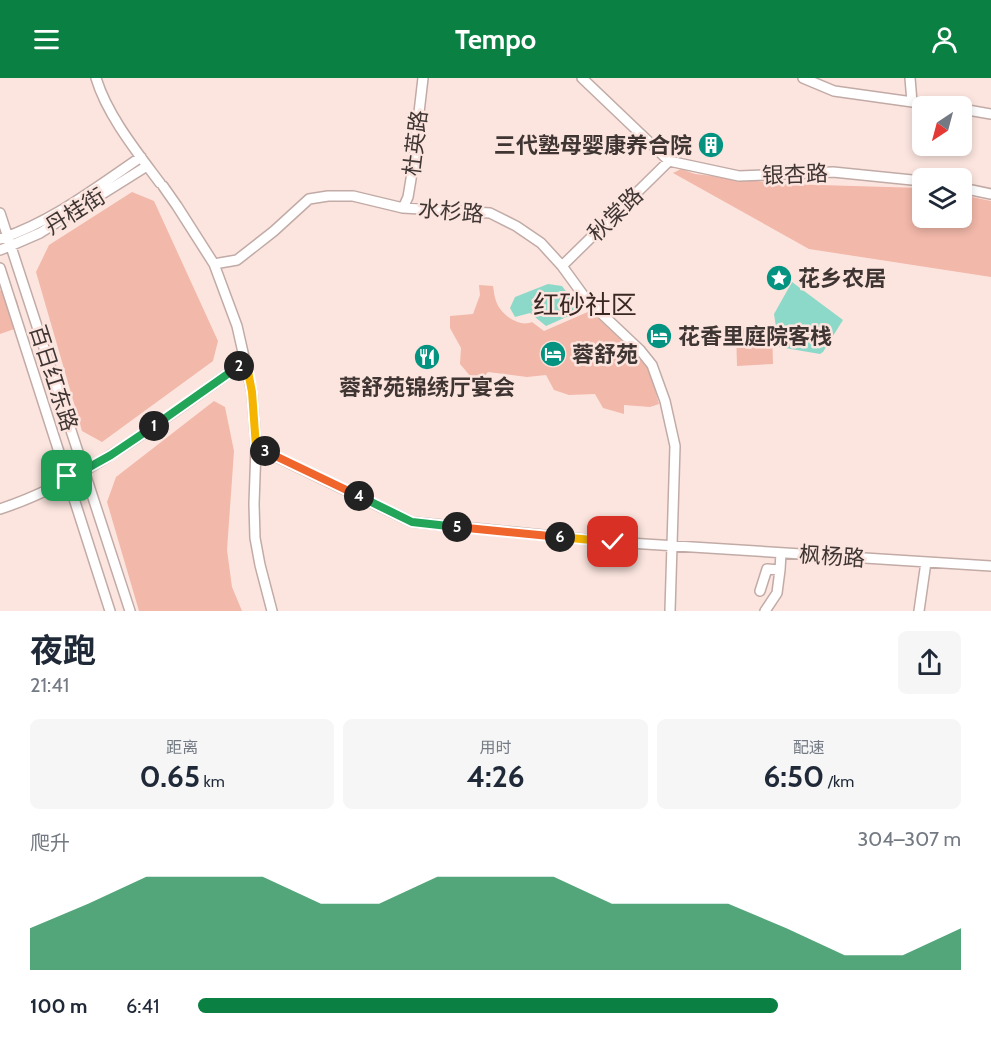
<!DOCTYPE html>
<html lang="zh">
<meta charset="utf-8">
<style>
:root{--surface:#fff;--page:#f6f6f7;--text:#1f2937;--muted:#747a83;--accent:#0b8043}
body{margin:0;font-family:Cabin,"Noto Sans SC",sans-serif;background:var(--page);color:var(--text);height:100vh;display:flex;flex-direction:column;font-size:22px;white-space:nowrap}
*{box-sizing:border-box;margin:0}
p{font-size:20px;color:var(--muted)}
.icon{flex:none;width:33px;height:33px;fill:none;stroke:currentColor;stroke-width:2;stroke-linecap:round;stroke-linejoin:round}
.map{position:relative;height:533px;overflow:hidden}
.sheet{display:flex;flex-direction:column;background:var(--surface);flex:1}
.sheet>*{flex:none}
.needle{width:39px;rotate:216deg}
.tools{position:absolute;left:912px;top:18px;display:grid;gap:12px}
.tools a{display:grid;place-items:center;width:60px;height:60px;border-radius:9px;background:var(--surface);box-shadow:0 3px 9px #0003;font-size:30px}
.pin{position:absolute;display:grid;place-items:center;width:51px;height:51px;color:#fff;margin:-26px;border-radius:12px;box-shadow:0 3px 9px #0006}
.km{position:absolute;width:30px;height:30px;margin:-15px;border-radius:50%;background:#222;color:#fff;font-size:16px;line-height:30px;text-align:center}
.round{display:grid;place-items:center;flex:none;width:63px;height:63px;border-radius:9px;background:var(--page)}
.summary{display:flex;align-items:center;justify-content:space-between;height:102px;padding:0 30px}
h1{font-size:33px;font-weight:700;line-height:45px}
.stats{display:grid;grid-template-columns:repeat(3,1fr);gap:9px;height:102px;padding:6px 30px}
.stats div{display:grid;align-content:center;border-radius:9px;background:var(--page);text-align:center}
.stats b{font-size:30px;font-weight:700}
.stats small{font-size:16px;font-weight:400}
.stats p{font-size:16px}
.chart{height:168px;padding:12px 30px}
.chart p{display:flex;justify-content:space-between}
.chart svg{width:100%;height:108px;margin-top:6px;fill:var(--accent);opacity:.7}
ul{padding:0 30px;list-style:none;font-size:20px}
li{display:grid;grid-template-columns:96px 72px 1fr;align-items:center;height:45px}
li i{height:15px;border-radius:8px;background:var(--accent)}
header{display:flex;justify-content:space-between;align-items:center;height:78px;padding:0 30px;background:var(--accent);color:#fff;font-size:27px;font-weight:700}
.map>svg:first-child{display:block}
.green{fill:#f2b8a9}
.water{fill:#8cd9c9}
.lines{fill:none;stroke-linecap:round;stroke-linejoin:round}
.minor-casing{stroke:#c2aba6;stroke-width:12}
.minor{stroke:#fff;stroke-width:9}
.split-1-casing{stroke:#fff;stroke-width:12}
.split-2-casing{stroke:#fff;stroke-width:12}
.split-3-casing{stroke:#fff;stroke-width:12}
.split-4-casing{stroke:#fff;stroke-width:12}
.split-5-casing{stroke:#fff;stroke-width:12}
.split-6-casing{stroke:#fff;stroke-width:12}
.split-7-casing{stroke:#fff;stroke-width:12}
.split-1{stroke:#22a559;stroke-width:8}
.split-2{stroke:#22a559;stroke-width:8}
.split-3{stroke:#f5b400;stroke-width:8}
.split-4{stroke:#f0652b;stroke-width:8}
.split-5{stroke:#22a559;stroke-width:8}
.split-6{stroke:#f0652b;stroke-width:8}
.split-7{stroke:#f5b400;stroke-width:8}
.labels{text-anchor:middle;stroke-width:5;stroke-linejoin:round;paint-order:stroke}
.street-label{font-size:22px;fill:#3f3634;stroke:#fce5df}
.poi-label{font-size:22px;font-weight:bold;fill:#3f3634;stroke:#fce5df;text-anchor:start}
.quarter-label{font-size:26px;fill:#382723;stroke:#fce5df}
</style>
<header><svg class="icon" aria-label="menu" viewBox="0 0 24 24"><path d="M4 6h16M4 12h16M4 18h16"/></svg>Tempo<svg class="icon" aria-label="person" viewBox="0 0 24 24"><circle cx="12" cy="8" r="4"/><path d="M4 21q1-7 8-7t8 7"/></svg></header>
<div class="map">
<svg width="991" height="533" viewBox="0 0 991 533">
<rect width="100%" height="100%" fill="#fce5df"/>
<!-- green -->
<path class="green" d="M681,91L695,96L785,106L922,110V140H962V117L991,123V199L809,171L673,95Z
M132,114L154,123L218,263L213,283L102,364L82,353L36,194L49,167Z
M479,207L493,208C494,213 494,218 496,223C500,236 519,250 532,244L544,253L590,233L630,270L650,293L659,326L650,329L624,327V336L603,330L595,316L569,317L554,312L546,297L527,299L488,294L477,306L460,286L461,270L450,250V238L473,236L480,217Z
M0,212L17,222L23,248L0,256Z
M772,250L773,286L737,288L736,251Z
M214,323L225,329L234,373L227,472L232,509L242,533H139L107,424L116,399Z"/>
<!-- water -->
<path class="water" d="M792,204L843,242L823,274L820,276L779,269L774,236Z
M548,206L562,208L576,227L571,237L546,248L530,235L515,239L510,230L515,219Z"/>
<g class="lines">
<!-- minor casing -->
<g class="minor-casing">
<path id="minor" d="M96,0C107,37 137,74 160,105
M582,0L669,83L739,98L833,94L922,103
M803,0L834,13L941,28
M910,0L912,24
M962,31L991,36
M163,108L177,128L214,186L237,248L252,314L256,369L254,426L255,460L260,487L272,533
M962,110L991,116
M403,130L408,119L412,95L423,0
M0,135L130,533
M0,161C52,144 97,109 141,79
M0,172L10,168L40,155L147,88
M214,186L237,182L274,153L309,121L328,118H353L403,130L490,135L516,148L541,165L562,188L586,221L640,272L652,287L665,323L675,368L670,533
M562,188L669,83
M0,190L110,533
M256,369L412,444L613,464L991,488
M0,431C89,402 170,336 246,283
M760,513L767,491L780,492L781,475
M765,533L777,515L780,492
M919,533L926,484"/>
</g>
<!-- minor -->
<use href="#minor" class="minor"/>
</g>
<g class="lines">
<!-- split-1 casing -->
<g class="split-1-casing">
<path id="split-1" d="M67,398L68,401L111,377L154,348"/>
</g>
<!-- split-2 casing -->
<g class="split-2-casing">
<path id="split-2" d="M154,348L239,288"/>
</g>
<!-- split-3 casing -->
<g class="split-3-casing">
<path id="split-3" d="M239,288L246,283L252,314L256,369L265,373"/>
</g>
<!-- split-4 casing -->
<g class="split-4-casing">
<path id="split-4" d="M265,373L359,418"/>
</g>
<!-- split-5 casing -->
<g class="split-5-casing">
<path id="split-5" d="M359,418L412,444L457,449"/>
</g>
<!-- split-6 casing -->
<g class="split-6-casing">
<path id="split-6" d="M457,449L560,459"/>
</g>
<!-- split-7 casing -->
<g class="split-7-casing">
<path id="split-7" d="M560,459L613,464"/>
</g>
<!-- split-1 -->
<use href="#split-1" class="split-1"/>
<!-- split-2 -->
<use href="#split-2" class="split-2"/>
<!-- split-3 -->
<use href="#split-3" class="split-3"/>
<!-- split-4 -->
<use href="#split-4" class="split-4"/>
<!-- split-5 -->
<use href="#split-5" class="split-5"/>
<!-- split-6 -->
<use href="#split-6" class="split-6"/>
<!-- split-7 -->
<use href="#split-7" class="split-7"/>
</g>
<!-- icons -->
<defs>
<g id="building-disc" transform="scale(1.35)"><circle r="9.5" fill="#049380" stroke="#fce5df"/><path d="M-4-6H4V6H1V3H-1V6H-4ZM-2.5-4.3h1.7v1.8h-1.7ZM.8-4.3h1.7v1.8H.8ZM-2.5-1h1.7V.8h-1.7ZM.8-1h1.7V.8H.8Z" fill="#fff"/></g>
<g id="sight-disc" transform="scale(1.35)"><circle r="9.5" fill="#049380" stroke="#fce5df"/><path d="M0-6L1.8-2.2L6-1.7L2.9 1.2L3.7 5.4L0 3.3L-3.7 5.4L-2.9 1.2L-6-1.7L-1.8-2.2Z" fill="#fff"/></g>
<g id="hotel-disc" transform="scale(1.35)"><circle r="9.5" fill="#049380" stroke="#fce5df"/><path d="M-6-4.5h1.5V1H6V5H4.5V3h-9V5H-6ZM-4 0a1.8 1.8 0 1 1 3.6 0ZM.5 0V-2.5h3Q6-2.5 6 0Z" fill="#fff"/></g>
<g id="restaurant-disc" transform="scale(1.35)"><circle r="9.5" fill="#049380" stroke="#fce5df"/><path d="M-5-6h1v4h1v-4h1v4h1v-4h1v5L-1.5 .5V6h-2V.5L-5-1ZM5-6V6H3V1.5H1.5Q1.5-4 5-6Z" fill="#fff"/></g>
</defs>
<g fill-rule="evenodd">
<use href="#building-disc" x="711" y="67"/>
<use href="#sight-disc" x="779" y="200"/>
<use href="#hotel-disc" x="659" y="258"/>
<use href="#hotel-disc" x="553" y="276"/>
<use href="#restaurant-disc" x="427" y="279"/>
</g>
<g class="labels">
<!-- street labels -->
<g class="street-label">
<text transform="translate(415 65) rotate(-83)" y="8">杜英路</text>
<text transform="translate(795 96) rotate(-2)" y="8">银杏路</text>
<text transform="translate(75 133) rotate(-32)" y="8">丹桂街</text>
<text transform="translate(451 133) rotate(5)" y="8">水杉路</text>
<text transform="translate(615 136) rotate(-44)" y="8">秋棠路</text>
<text transform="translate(54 300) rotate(72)" y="8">百日红东路</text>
<text transform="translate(832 478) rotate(4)" y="8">枫杨路</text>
</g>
<!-- poi labels -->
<g class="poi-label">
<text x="692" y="75" text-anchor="end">三代塾母婴康养合院</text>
<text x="798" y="208">花乡农居</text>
<text x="678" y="266">花香里庭院客栈</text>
<text x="572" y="284">蓉舒苑</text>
<text x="427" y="317" text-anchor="middle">蓉舒苑锦绣厅宴会</text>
</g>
<!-- quarter labels -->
<g class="quarter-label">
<text x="585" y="236">红砂社区</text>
</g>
</g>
</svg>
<div class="tools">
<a><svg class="needle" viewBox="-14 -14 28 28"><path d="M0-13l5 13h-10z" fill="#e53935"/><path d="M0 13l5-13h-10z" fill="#747a83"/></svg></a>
<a><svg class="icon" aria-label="layers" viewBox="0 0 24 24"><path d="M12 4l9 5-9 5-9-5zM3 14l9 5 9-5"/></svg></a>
</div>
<div class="pin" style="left:67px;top:398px;background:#1e9e55"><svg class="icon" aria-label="arrive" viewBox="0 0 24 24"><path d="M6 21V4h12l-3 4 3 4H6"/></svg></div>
<div class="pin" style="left:613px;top:464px;background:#d93025"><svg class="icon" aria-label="check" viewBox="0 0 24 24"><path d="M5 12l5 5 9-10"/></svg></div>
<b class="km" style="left:154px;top:348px">1</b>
<b class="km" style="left:239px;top:288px">2</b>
<b class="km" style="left:265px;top:373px">3</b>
<b class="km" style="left:359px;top:418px">4</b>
<b class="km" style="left:457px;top:449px">5</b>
<b class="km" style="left:560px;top:459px">6</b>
</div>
<section class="sheet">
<div class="summary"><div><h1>夜跑</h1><p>21:41</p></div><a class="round"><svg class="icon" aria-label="share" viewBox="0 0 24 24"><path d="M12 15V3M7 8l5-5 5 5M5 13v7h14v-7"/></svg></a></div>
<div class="stats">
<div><p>距离</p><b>0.65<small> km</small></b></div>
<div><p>用时</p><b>4:26</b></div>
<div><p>配速</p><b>6:50<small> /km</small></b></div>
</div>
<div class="chart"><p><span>爬升</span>304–307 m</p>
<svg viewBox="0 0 160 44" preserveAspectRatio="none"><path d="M0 44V27L10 17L20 6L30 6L40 6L50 17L60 17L70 6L80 6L90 6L100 17L110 17L120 17L130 27L140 38L150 38L160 27V44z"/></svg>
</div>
<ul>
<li><b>100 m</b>6:41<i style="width:76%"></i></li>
</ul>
</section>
